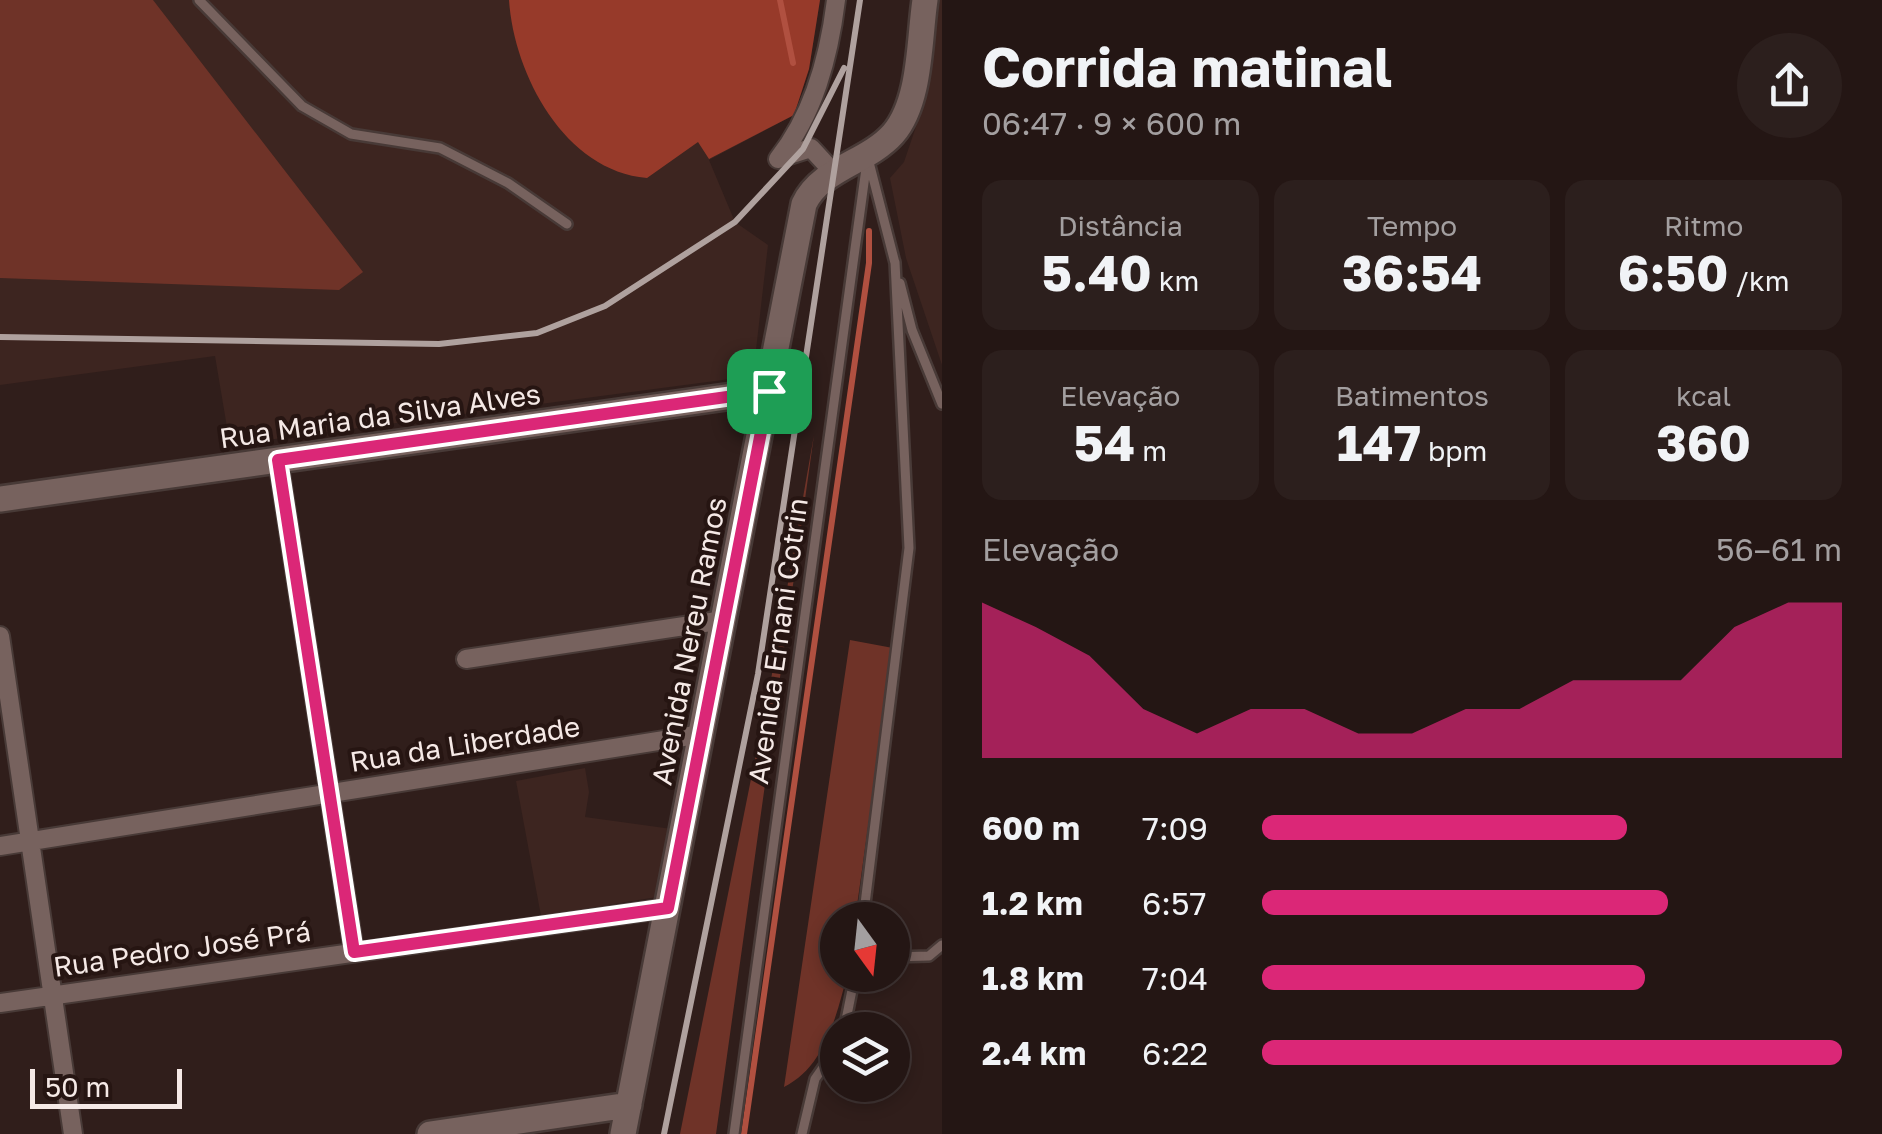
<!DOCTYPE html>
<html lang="pt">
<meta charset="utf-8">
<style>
:root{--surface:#241614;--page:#2c1f1d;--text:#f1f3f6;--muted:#a39fa0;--line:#413534;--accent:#db2777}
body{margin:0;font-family:"Golos Text",sans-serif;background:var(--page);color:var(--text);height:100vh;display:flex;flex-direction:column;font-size:38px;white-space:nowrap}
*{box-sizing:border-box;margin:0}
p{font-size:32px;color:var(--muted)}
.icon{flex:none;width:55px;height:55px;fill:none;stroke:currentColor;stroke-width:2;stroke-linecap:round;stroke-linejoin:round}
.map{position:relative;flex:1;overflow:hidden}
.details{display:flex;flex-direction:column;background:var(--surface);width:940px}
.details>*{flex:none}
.needle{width:65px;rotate:165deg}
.tools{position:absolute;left:820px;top:902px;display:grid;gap:20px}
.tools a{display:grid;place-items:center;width:90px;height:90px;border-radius:50%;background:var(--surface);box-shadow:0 5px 15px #0003,0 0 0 2px var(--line);font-size:50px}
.scale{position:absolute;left:30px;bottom:25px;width:152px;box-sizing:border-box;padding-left:10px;border:5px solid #f5e9e6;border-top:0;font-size:28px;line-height:35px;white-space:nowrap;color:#f5e9e6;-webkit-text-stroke:8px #261512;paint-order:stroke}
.pin{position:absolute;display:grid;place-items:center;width:85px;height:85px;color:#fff;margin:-42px;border-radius:20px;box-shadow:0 5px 15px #0006}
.round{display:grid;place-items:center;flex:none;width:105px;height:105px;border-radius:52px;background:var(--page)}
.summary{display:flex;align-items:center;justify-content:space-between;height:170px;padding:0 40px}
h1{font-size:55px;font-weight:700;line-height:75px}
.figures{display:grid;grid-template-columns:repeat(3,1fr);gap:15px;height:170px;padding:10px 40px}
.figures div{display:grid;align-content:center;border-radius:20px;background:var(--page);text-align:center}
.figures b{font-size:50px;font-weight:700}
.figures small{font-size:28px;font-weight:400}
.figures p{font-size:28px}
.chart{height:280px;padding:20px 40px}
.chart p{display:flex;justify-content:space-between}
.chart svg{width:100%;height:180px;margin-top:10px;fill:var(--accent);opacity:.7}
ul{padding:0 40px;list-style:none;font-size:32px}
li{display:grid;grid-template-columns:160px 120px 1fr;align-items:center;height:75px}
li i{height:25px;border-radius:12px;background:var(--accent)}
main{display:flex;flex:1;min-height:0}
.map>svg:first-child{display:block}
.built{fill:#3d2520}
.green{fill:#6f3328}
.forest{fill:#973a2a}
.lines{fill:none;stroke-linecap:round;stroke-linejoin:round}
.stream{stroke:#b05040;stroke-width:6}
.lane-casing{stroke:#483a37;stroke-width:14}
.street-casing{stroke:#483a37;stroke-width:22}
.secondary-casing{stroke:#483a37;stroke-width:30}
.lane{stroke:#77625e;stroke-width:9}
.street{stroke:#77625e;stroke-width:18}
.secondary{stroke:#77625e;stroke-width:25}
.rail{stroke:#afa19e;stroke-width:6}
.route-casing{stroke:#fff;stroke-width:20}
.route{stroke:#db2777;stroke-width:12}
.labels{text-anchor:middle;stroke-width:8;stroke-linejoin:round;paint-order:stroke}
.street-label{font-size:28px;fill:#f5e9e6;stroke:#261512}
</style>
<main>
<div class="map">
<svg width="942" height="1134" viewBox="0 0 942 1134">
<rect width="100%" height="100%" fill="#301e1b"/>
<!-- built -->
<path class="built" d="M0,0H820L809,69L794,115L709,160L735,222L768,245L753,376L230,445L215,356L0,385Z
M940,0H942V365L906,258L890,178L904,162L926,97Z
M585,768L589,792L585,817L672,829L657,897L541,916L516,781Z"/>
<!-- green -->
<path class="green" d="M0,0H153L363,272L339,290L0,278Z
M814,435L716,1134H680L772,674Z
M850,640L893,648L855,920H838V975H847L846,980C835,1020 824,1067 784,1087Z"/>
<!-- forest -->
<path class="forest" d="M509,0H820L809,69L794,115L709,159L698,142L647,178C565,171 514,75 509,0Z"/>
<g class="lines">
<!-- stream -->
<path class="stream" d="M780,0L793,63
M744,1134L869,263V231"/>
<!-- lane casing -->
<g class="lane-casing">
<path id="lane" d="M199,0L302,106L351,134L440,148L508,183L567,224
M869,162L895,263
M900,283L912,330L942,404
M863,920L909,548L895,262
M892,957L929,956L942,945
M844,1030L855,975
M734,1134L867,161
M802,1134L815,1079L838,1046"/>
</g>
<!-- street casing -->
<g class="street-casing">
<path id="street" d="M783,157L811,148L834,173
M778,159C814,114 829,57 836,0
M278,460L354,952
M0,636L73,1134
M466,659L724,620
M0,846L702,734
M0,1003L668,908"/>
</g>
<!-- secondary casing -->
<g class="secondary-casing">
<path id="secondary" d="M0,499L769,391
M430,1134L629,1105
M623,1134L804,204C821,168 867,163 893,134C921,102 919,40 925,0"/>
</g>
<!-- lane -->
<use href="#lane" class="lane"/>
<!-- street -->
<use href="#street" class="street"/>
<!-- secondary -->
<use href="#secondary" class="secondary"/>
<!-- rail -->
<path class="rail" d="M0,337L439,344L537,333L605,306L735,222L803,149L844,68
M664,1134L758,674L860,0"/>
</g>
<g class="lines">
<!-- route casing -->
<g class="route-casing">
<path id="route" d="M769,391L668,908L354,952L278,460Z"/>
</g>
<!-- route -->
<use href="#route" class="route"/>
</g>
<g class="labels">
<!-- street labels -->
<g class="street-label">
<text transform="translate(380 416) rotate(-8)" y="10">Rua Maria da Silva Alves</text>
<text transform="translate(689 641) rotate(-79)" y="10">Avenida Nereu Ramos</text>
<text transform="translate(778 641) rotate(-82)" y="10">Avenida Ernani Cotrin</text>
<text transform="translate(465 744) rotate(-9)" y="10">Rua da Liberdade</text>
<text transform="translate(182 949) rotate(-8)" y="10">Rua Pedro José Prá</text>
</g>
</g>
</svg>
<div class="tools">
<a><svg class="needle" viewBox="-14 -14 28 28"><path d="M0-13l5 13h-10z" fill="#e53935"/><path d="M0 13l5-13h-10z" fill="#a39fa0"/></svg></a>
<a><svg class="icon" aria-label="layers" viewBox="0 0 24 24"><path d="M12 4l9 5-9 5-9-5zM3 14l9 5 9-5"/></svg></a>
</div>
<div class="scale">50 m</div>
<div class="pin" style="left:769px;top:391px;background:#1e9e55"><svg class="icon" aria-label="arrive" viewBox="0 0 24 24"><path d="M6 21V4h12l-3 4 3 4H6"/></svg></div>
</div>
<section class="details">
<div class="summary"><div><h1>Corrida matinal</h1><p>06:47 · 9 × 600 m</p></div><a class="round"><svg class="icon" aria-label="share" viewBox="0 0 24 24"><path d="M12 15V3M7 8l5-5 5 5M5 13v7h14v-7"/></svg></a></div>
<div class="figures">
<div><p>Distância</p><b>5.40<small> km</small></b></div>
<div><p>Tempo</p><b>36:54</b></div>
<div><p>Ritmo</p><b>6:50<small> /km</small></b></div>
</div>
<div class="figures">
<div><p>Elevação</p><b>54<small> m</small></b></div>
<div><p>Batimentos</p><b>147<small> bpm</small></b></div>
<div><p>kcal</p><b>360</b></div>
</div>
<div class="chart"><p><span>Elevação</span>56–61 m</p>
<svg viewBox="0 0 160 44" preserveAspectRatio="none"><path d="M0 44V6L10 12L20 19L30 32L40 38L50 32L60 32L70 38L80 38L90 32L100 32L110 25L120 25L130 25L140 12L150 6L160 6V44z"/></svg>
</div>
<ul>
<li><b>600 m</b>7:09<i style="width:63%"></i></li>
<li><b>1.2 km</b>6:57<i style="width:70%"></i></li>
<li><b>1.8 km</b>7:04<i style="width:66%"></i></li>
<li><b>2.4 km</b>6:22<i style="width:100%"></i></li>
</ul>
</section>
</main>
